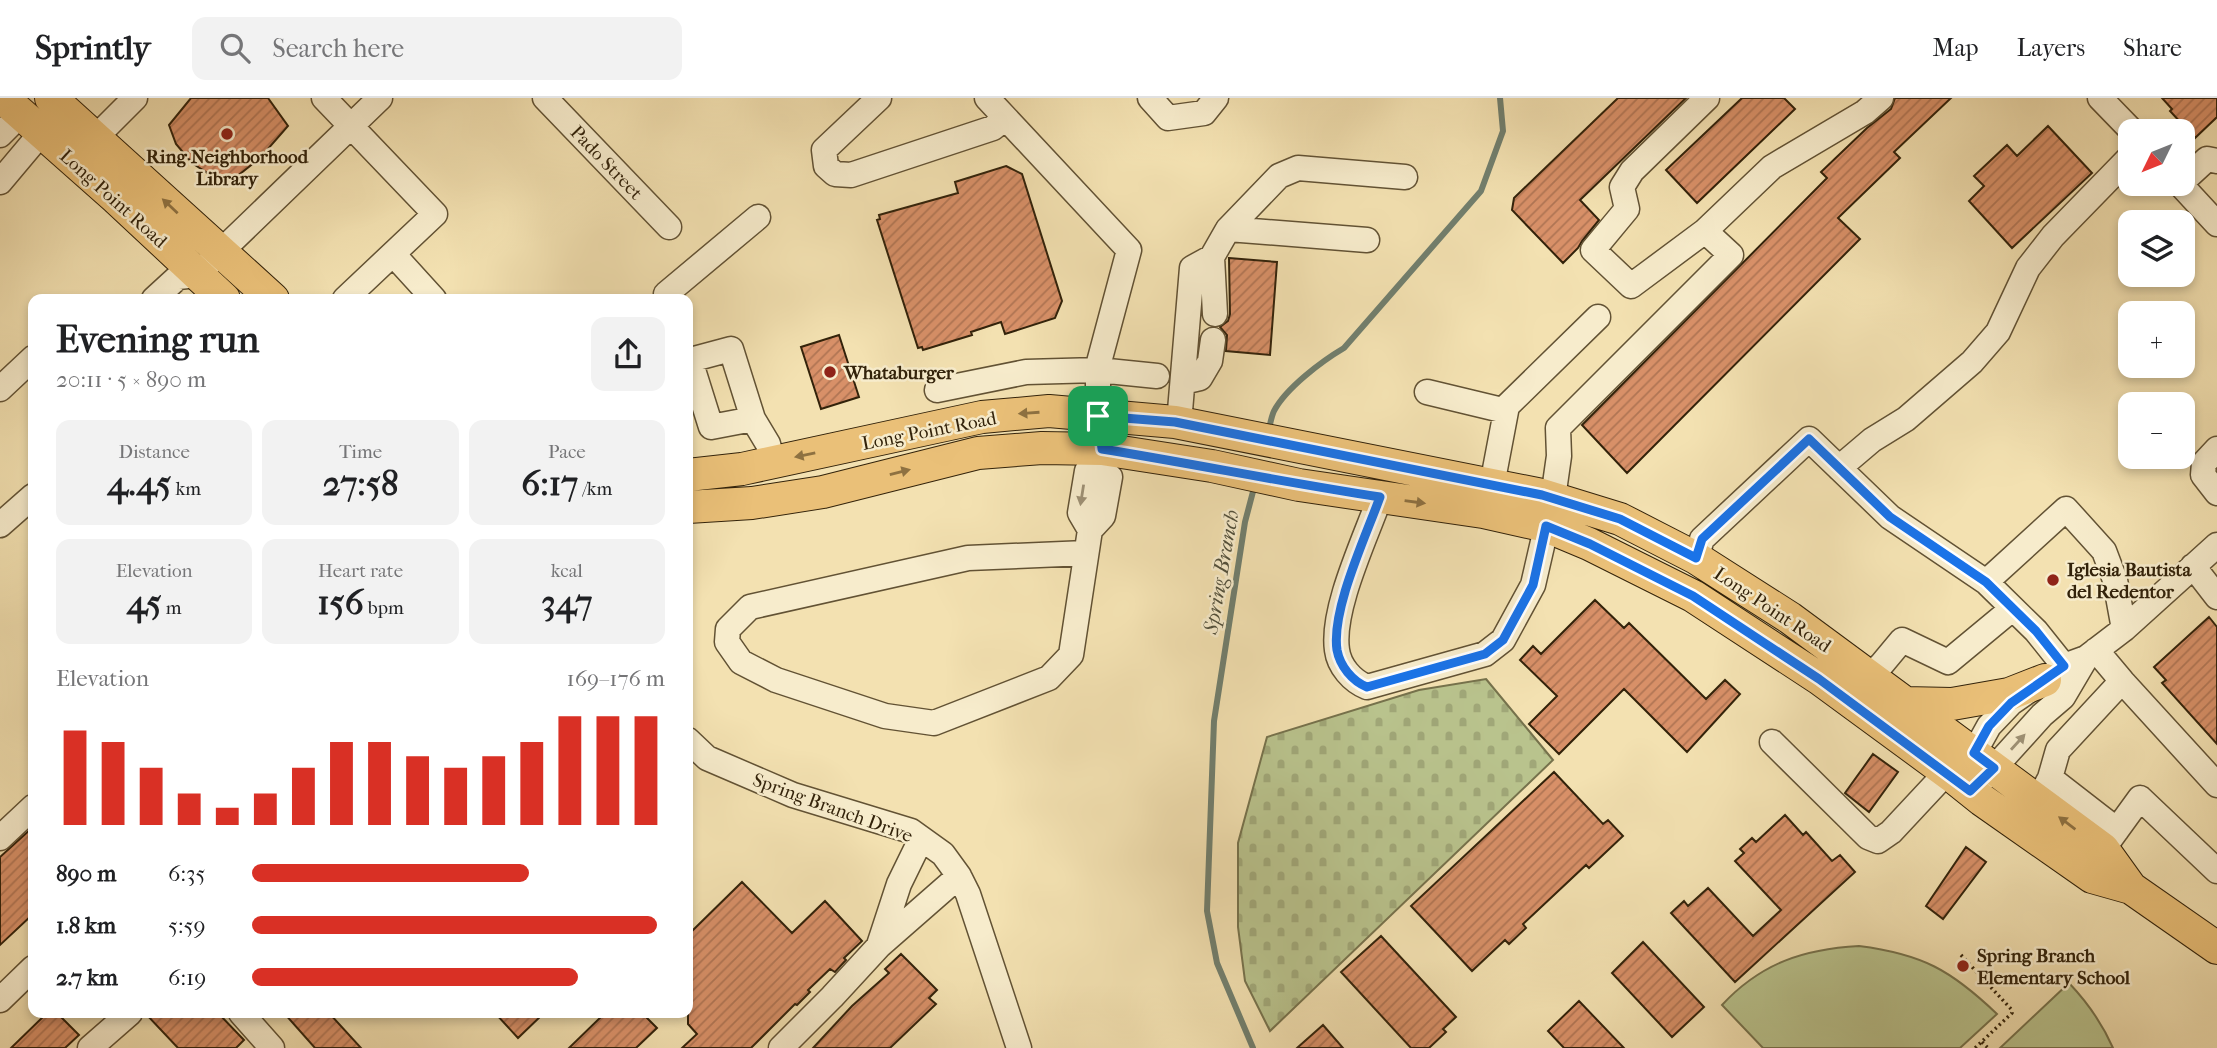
<!DOCTYPE html>
<meta charset="utf-8">
<style>
:root{--surface:#fff;--page:#f2f2f2;--text:#202124;--muted:#757577;--line:#e0e0e0;--accent:#d93025}
body{margin:0;font-family:"IM FELL French Canon",serif;background:var(--page);color:var(--text);height:100vh;display:flex;flex-direction:column;font-size:26px;white-space:nowrap}
*{box-sizing:border-box;margin:0}
p{font-size:23px;color:var(--muted)}
.icon{flex:none;width:38px;height:38px;fill:none;stroke:currentColor;stroke-width:2;stroke-linecap:round;stroke-linejoin:round}
.map{position:relative;flex:1;overflow:hidden}
.details{position:absolute;left:28px;top:196px;width:665px;height:724px;display:flex;flex-direction:column;background:var(--surface);border-radius:14px;box-shadow:0 4px 10px #0003}
.details>*{flex:none}
.needle{width:46px;rotate:227deg}
.buttons{position:absolute;left:2118px;top:21px;display:grid;gap:14px}
.buttons a{display:grid;place-items:center;width:77px;height:77px;border-radius:14px;background:var(--surface);box-shadow:0 4px 10px #0003;font-size:35px}
.pin{position:absolute;display:grid;place-items:center;width:60px;height:60px;color:#fff;margin:-30px;border-radius:14px;box-shadow:0 4px 10px #0006}
.round{display:grid;place-items:center;flex:none;width:74px;height:74px;border-radius:14px;background:var(--page)}
.summary{display:flex;align-items:center;justify-content:space-between;height:119px;padding:0 28px}
h1{font-size:38px;font-weight:800;line-height:52px}
.figures{display:grid;grid-template-columns:repeat(3,1fr);gap:10px;height:119px;padding:7px 28px}
.figures div{display:grid;align-content:center;border-radius:14px;background:var(--page);text-align:center}
.figures b{font-size:35px;font-weight:800}
.figures small{font-size:19px;font-weight:400}
.figures p{font-size:19px}
.chart{height:196px;padding:14px 28px}
.chart p{display:flex;justify-content:space-between}
.chart svg{width:100%;height:126px;margin-top:7px;stroke:var(--accent);stroke-width:6}
ul{padding:0 28px;list-style:none;font-size:23px}
li{display:grid;grid-template-columns:112px 84px 1fr;align-items:center;height:52px}
li i{height:18px;border-radius:9px;background:var(--accent)}
header{display:flex;align-items:center;gap:42px;box-sizing:border-box;height:98px;padding:0 35px;background:var(--surface);border-bottom:2px solid var(--line)}
header strong{font-size:33px}
nav{display:flex;gap:38px;margin-inline-start:auto;font-size:24px}
.search{width:490px;height:63px;background:var(--page);display:flex;align-items:center;gap:18px;box-sizing:border-box;padding:0 24px;border-radius:14px;color:var(--muted);font-size:26px}
.map>svg:first-child{display:block}
.cemetery{fill:url(#cemetery-stones);stroke:#76724c;stroke-width:2}
.garden{fill:#b9c38d;stroke:#76724c;stroke-width:2}
.lines{fill:none;stroke-linecap:round;stroke-linejoin:round}
.stream{stroke:#717f6e;stroke-width:6}
.building{fill:url(#building-hatch);stroke:#32220a;stroke-width:2}
.minor-casing{stroke:#625234;stroke-width:27}
.major-casing{stroke:#32220a;stroke-width:34}
.path{stroke:#32220a;stroke-width:3.5;stroke-dasharray:2 3.5;stroke-linecap:butt}
.minor{stroke:#f7eccc;stroke-width:24}
.major{stroke:#eac078;stroke-width:32}
.oneway{fill:#8e7141}
.oneway2{fill:#9e9175}
.route-casing{stroke:#fff;stroke-width:14}
.route{stroke:#1a73e8;stroke-width:9}
.poi-dot{fill:#8f2418;stroke:#f7eccc;stroke-width:2.5}
.labels{text-anchor:middle;stroke-width:5;stroke-linejoin:round;paint-order:stroke}
.poi-label{font-size:19px;font-weight:bold;fill:#32220a;stroke:#f7eccc;text-anchor:start}
.street-label{font-size:19px;fill:#32220a;stroke:#f7eccc}
.water-label{font-size:21px;font-style:italic;fill:#52503c;stroke:#f7eccc}
</style>
<header>
<strong>Sprintly</strong>
<div class="search"><svg class="icon" aria-label="search" viewBox="0 0 24 24"><circle cx="10" cy="10" r="6"/><path d="M15 15l6 6"/></svg>Search here</div>
<nav><a>Map</a><a>Layers</a><a>Share</a></nav>
</header>
<div class="map">
<svg width="2217" height="950" viewBox="0 0 2217 950">
<defs>
<pattern id="cemetery-stones" width="16" height="16" patternUnits="userSpaceOnUse" patternTransform="scale(1.75)"><rect width="16" height="16" fill="#b9c38d"/><path d="M2 7V4a2 2 0 0 1 4 0v3zM10 15v-3a2 2 0 0 1 4 0v3z" fill="#a0a778"/></pattern>
<pattern id="building-hatch" width="6" height="6" patternUnits="userSpaceOnUse" patternTransform="scale(1.75)"><rect width="6" height="6" fill="#d89068"/><path d="M-1 1l2-2M0 6l6-6M5 7l2-2" fill="none" stroke="#b07554"/></pattern>
</defs>
<rect width="100%" height="100%" fill="#f3e1b1"/>
<filter id="stains"><feTurbulence type="fractalNoise" baseFrequency=".00286" numOctaves="4"/><feColorMatrix values="0 0 0 0 .2 0 0 0 0 .09 0 0 0 0 .02 0 0 0 .5 -.17"/></filter>
<radialGradient id="worn" r=".72"><stop offset=".6" stop-color="#630" stop-opacity="0"/><stop offset="1" stop-color="#630" stop-opacity=".3"/></radialGradient>
<!-- cemetery -->
<path class="cemetery" d="M1486,581L1553,662L1270,933L1245,883L1238,829V745L1267,639L1419,592Z"/>
<!-- garden -->
<path class="garden" d="M1859,848C1922,856 1951,872 1997,916L1960,950H1763L1722,907C1761,865 1804,851 1859,848Z
M2069,885C2088,905 2102,925 2113,950H2000Z"/>
<g class="lines">
<!-- stream -->
<path class="stream" d="M1268,335C1270,328 1271,319 1274,313C1286,290 1322,263 1344,250L1481,93L1503,33L1500,0
M1253,950L1217,865L1207,813L1214,623L1245,424L1255,386"/>
</g>
<!-- building -->
<path class="building" d="M191,0H268L288,28L260,60L226,87L192,65L176,46L169,27Z
M1618,0H1686L1580,102L1599,122L1582,143L1578,150L1563,165L1512,112L1514,100Z
M1742,0H1784L1795,11L1697,105L1666,72Z
M1895,0H1951L1894,54L1900,60L1838,120L1860,141L1627,375L1582,327L1827,80L1821,74L1867,30L1891,11Z
M2162,0H2217V19L2195,40L2170,13L2172,11Z
M2048,28L2092,75L2012,150L1969,103L1984,88L1974,78L2007,47L2017,58Z
M1006,68L1022,76L1062,203L1055,220L1005,236L1001,224L971,234L972,237L923,252L922,249L918,250L877,122L880,121L879,117L958,95L955,84Z
M1229,160L1277,164L1270,257L1226,253L1227,237L1220,229L1228,223L1230,216Z
M839,237L859,299L821,311L801,249Z
M1595,502L1624,530L1629,525L1706,601L1725,582L1740,596L1687,654L1624,591L1559,656L1529,626L1557,598L1520,562L1533,548L1541,556Z
M2209,519L2217,529V646L2162,585L2166,582L2154,569Z
M1873,656L1898,674L1869,714L1845,695Z
M1554,674L1603,726L1608,722L1623,738L1589,770L1586,767L1523,826L1526,830L1509,846L1505,842L1472,873L1411,808Z
M1785,717L1803,737L1806,734L1832,763L1840,757L1855,774L1735,884L1671,815L1684,803L1688,808L1708,790L1753,838L1781,812L1735,763L1744,755L1740,751L1752,740L1756,744Z
M33,729V816L0,847V759Z
M1966,749L1986,764L1943,821L1926,808Z
M742,784L792,835L825,803L862,843L844,860L846,862L835,874L830,871L808,892L810,894L797,907L795,906L751,950H682L697,936L688,926V837Z
M1381,838L1456,919L1443,931L1446,934L1429,950H1411L1341,874Z
M1643,844L1704,909L1672,939L1612,875Z
M901,856L937,892L929,900L936,906L890,950H813L852,908L889,875L885,871Z
M1579,903L1624,950H1564L1548,933Z
M47,915H57L79,937L65,950H11Z
M145,915H218L244,942L236,950H178Z
M284,915H329L361,950H315Z
M495,915H544L518,940Z
M605,915H642L657,930L636,950H569Z
M1323,927L1343,950H1297Z"/>
<g class="lines">
<!-- minor casing -->
<g class="minor-casing">
<path id="minor" d="M324,0L435,116L345,201
M545,0L669,129
M879,0L824,52L826,68L835,76L851,77L993,30L1005,20
M987,0L1129,152L1098,268V318
M1150,0L1168,20L1204,15L1216,0
M2100,0L2132,33
M0,37L21,16
M95,40L135,0
M0,84L42,34
M2182,84L2207,61L2217,63
M2180,86L2217,126
M1228,131L1367,142
M1705,133L1631,188L1593,152L1627,111L1622,89L1632,73L1707,0
M393,156L434,201
M1212,159L1215,216
M209,165L380,0
M154,201L178,179L198,177
M668,201L666,196L758,119
M1183,284L1200,280L1210,263L1213,242
M0,291L33,260
M937,292L1026,274L1098,272L1157,278
M1427,294L1506,313
M753,321L711,329L690,262L731,251L753,321L768,346L773,364
M1179,325L1192,170L1212,159L1228,131L1279,78L1298,70L1405,79
M2217,351L2204,365L2203,377L2217,395
M1839,370L1872,342L1906,321L1972,264L1998,234L2028,170L2053,138L2130,59
M1492,387L1507,308L1598,219
M1380,399C1366,439 1331,511 1337,552C1339,568 1352,583 1367,589L1485,556L1503,542L1533,487L1553,400L1559,358L1558,330L1731,157L1705,133L1772,69L1865,14L1881,0
M0,427L33,398
M1090,432L1080,415L1087,373L1098,367
M1086,455L968,460L750,509L728,531L727,544L741,564L776,582L885,618L934,625L1049,580L1071,557L1090,432L1103,418L1110,379L1098,367
M1696,460L1702,441L1809,341L1890,419L1986,484L2066,411L2104,453L2115,482L2124,531
M2193,468L2217,499
M1986,484L2036,533L2064,568
M2096,552L2122,583L2217,687
M1869,578L1882,566L1902,542L1948,564L2012,511
M688,642L707,660L793,697L911,733L943,756L959,778L968,796L1019,950
M1772,644L1868,739L1878,743L1891,734L1947,674
M1961,668L1974,655L1989,628L2011,605L2064,568L2086,560L2124,531L2217,447
M2050,680L2117,732
M1970,693L1994,670L2042,617L2063,599L2086,560
M2038,703L2050,680L2058,652L2122,583
M0,740L33,709
M2103,751L2140,700L2217,773
M879,847L899,786L921,741
M0,902L33,870
M241,915L272,950
M90,950L130,915
M781,950L832,899L879,848L959,778"/>
</g>
<!-- major casing -->
<g class="major-casing">
<path id="major" d="M3,0L116,100L224,201
M51,0L273,201
M688,377L742,371L982,319L1049,313L1175,324L1542,397L1620,421L1696,460L1790,520L2103,751L2131,790L2217,850
M688,409L752,405L823,394L978,355L1042,350L1102,351L1212,368L1299,387L1483,414L1546,428L1589,446L1693,498L1820,581L1952,678L1982,702L2092,779L2131,790
M1905,605L1952,606L2009,596L2045,582"/>
</g>
<!-- path -->
<path class="path" d="M1961,857L2011,911L2012,915L1975,950
M1982,944L1988,950"/>
<!-- minor -->
<use href="#minor" class="minor"/>
<!-- major -->
<use href="#major" class="major"/>
</g>
<!-- one-way arrows -->
<defs><path id="oneway-solid" d="M-6-.8H1V-3.2L6.5 0L1 3.2V.8H-6Z" transform="scale(1.75)"/></defs>
<g class="oneway">
<use href="#oneway-solid" transform="translate(170 108) rotate(-137)"/>
<use href="#oneway-solid" transform="translate(1029 315) rotate(176)"/>
<use href="#oneway-solid" transform="translate(805 357) rotate(168)"/>
<use href="#oneway-solid" transform="translate(900 374) rotate(-14)"/>
<use href="#oneway-solid" transform="translate(1415 404) rotate(8)"/>
<use href="#oneway-solid" transform="translate(2067 725) rotate(-143)"/>
</g>
<g class="oneway2">
<use href="#oneway-solid" transform="translate(1082 397) rotate(99)"/>
<use href="#oneway-solid" transform="translate(2018 644) rotate(-48)"/>
</g>
<g class="lines">
<!-- route casing -->
<g class="route-casing">
<path id="route" d="M1098,318L1175,324L1542,397L1620,421L1696,460L1702,441L1809,341L1890,419L1986,484L2036,533L2064,568L2011,605L1989,628L1974,655L1994,670L1970,693L1819,581L1693,498L1590,446L1546,428L1533,487L1503,542L1485,556L1367,589C1352,583 1340,568 1337,552C1331,512 1366,438 1380,399C1287,385 1195,366 1102,351Z"/>
</g>
<!-- route -->
<use href="#route" class="route"/>
</g>
<!-- markers -->
<g class="poi-dot">
<circle cx="227" cy="36" r="7"/>
<circle cx="830" cy="274" r="7"/>
<circle cx="2053" cy="482" r="7"/>
<circle cx="1963" cy="868" r="7"/>
</g>
<g class="labels">
<!-- poi labels -->
<g class="poi-label">
<text x="227" y="65" text-anchor="middle">Ring Neighborhood<tspan x="227" dy="22">Library</tspan></text>
<text x="844" y="281">Whataburger</text>
<text x="2067" y="478">Iglesia Bautista<tspan x="2067" dy="22">del Redentor</tspan></text>
<text x="1977" y="864">Spring Branch<tspan x="1977" dy="22">Elementary School</tspan></text>
</g>
<!-- street labels -->
<g class="street-label">
<text transform="translate(607 64) rotate(46)" y="7">Pado Street</text>
<text transform="translate(114 100) rotate(42)" y="7">Long Point Road</text>
<text transform="translate(929 332) rotate(-11)" y="7">Long Point Road</text>
<text transform="translate(1773 511) rotate(34)" y="7">Long Point Road</text>
<text transform="translate(833 709) rotate(20)" y="7">Spring Branch Drive</text>
</g>
<!-- water labels -->
<g class="water-label">
<text transform="translate(1221 474) rotate(-80)" y="7">Spring Branch</text>
</g>
</g>
<rect width="100%" height="100%" filter="url(#stains)"/>
<rect width="100%" height="100%" fill="url(#worn)"/>
</svg>
<div class="buttons">
<a><svg class="needle" viewBox="-14 -14 28 28"><path d="M0-13l5 13h-10z" fill="#e53935"/><path d="M0 13l5-13h-10z" fill="#757577"/></svg></a>
<a><svg class="icon" aria-label="layers" viewBox="0 0 24 24"><path d="M12 4l9 5-9 5-9-5zM3 14l9 5 9-5"/></svg></a>
<a>+</a>
<a>−</a>
</div>
<div class="pin" style="left:1098px;top:318px;background:#1e9e55"><svg class="icon" aria-label="arrive" viewBox="0 0 24 24"><path d="M6 21V4h12l-3 4 3 4H6"/></svg></div>
<section class="details">
<div class="summary"><div><h1>Evening run</h1><p>20:11 · 5 × 890 m</p></div><a class="round"><svg class="icon" aria-label="share" viewBox="0 0 24 24"><path d="M12 15V3M7 8l5-5 5 5M5 13v7h14v-7"/></svg></a></div>
<div class="figures">
<div><p>Distance</p><b>4.45<small> km</small></b></div>
<div><p>Time</p><b>27:58</b></div>
<div><p>Pace</p><b>6:17<small> /km</small></b></div>
</div>
<div class="figures">
<div><p>Elevation</p><b>45<small> m</small></b></div>
<div><p>Heart rate</p><b>156<small> bpm</small></b></div>
<div><p>kcal</p><b>347</b></div>
</div>
<div class="chart"><p><span>Elevation</span>169–176 m</p>
<svg viewBox="0 0 160 44" preserveAspectRatio="none"><path d="M5 44V11M15 44V15M25 44V24M35 44V33M45 44V38M55 44V33M65 44V24M75 44V15M85 44V15M95 44V20M105 44V24M115 44V20M125 44V15M135 44V6M145 44V6M155 44V6"/></svg>
</div>
<ul>
<li><b>890 m</b>6:35<i style="width:67%"></i></li>
<li><b>1.8 km</b>5:59<i style="width:98%"></i></li>
<li><b>2.7 km</b>6:19<i style="width:79%"></i></li>
</ul>
</section>
</div>
